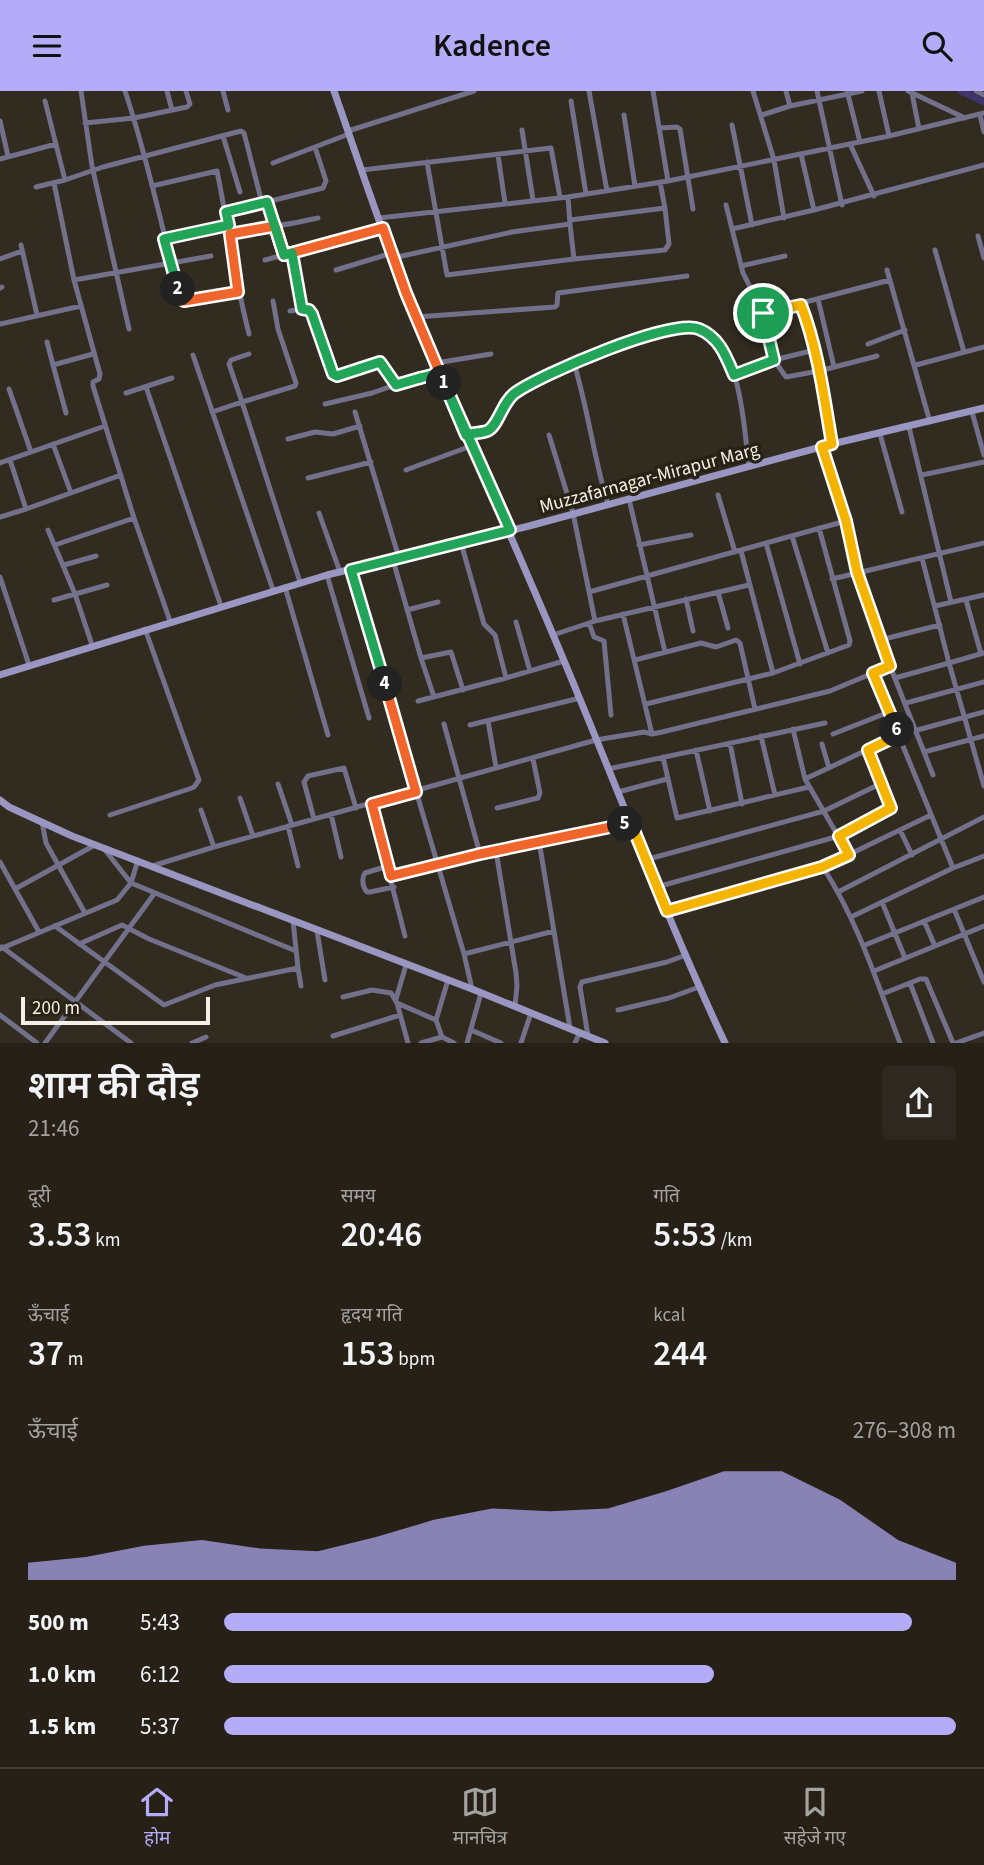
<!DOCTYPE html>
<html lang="hi">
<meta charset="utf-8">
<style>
:root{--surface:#262017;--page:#2e2820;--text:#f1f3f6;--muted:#a4a3a1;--line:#423e36;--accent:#b4acf9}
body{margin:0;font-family:"Source Sans 3","Noto Sans Devanagari",sans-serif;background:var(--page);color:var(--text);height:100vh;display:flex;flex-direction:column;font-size:26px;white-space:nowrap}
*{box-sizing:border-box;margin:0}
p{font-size:23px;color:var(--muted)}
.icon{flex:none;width:38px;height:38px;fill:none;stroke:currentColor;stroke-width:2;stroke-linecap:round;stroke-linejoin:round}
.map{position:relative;height:952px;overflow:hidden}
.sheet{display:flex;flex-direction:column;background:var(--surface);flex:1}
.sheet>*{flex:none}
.scale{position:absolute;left:21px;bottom:18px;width:189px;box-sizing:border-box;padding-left:7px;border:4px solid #f4f0e8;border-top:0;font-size:19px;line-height:24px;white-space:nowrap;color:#f4f0e8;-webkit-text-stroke:5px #282215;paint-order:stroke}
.pin{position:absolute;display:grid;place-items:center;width:60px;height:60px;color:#fff;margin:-30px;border:4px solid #fff;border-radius:50%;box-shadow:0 2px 7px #0007}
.km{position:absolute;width:35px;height:35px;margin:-18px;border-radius:50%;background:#222;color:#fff;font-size:19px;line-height:35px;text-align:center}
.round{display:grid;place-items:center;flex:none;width:74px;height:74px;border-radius:7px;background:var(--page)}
.head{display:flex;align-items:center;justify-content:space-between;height:119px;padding:0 28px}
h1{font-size:38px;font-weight:600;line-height:52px}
.figures{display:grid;grid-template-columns:repeat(3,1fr);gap:10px;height:119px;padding:7px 28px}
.figures div{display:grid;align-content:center}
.figures b{font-size:35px;font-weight:600}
.figures small{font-size:19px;font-weight:400}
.figures p{font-size:19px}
.chart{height:196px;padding:14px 28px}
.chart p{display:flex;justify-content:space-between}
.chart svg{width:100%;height:126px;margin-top:7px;fill:var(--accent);opacity:.7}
ul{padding:0 28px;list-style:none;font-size:23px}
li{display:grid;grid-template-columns:112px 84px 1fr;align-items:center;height:52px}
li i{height:18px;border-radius:9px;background:var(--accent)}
header{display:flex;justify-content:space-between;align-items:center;height:91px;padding:0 28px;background:var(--accent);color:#111;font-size:32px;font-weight:600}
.tabs{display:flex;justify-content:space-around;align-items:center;height:98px;border-top:2px solid var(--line);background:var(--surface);font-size:19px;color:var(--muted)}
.tabs a{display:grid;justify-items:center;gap:4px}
.tabs .active{color:var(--accent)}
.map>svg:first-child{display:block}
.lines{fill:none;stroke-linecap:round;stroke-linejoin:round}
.canal{stroke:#3e356d;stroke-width:7}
.street{stroke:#72708b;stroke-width:5}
.secondary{stroke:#9996c2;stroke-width:7}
.split-1-casing{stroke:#fff;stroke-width:14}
.split-2-casing{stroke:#fff;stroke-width:14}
.split-3-casing{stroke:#fff;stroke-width:14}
.split-4-casing{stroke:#fff;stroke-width:14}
.split-5-casing{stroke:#fff;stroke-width:14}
.split-6-casing{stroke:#fff;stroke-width:14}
.split-7-casing{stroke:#fff;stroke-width:14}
.split-1{stroke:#22a559;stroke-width:9}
.split-2{stroke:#f0652b;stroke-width:9}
.split-3{stroke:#22a559;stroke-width:9}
.split-4{stroke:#22a559;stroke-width:9}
.split-5{stroke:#f0652b;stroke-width:9}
.split-6{stroke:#f5b400;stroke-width:9}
.split-7{stroke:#f5b400;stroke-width:9}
.labels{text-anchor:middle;stroke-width:7;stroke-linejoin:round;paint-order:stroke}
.street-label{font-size:19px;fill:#f4f0e8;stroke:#282215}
</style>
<header><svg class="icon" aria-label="menu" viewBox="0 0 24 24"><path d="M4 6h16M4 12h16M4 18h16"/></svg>Kadence<svg class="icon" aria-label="search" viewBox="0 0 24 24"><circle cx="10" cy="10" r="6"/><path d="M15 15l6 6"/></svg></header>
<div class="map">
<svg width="984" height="952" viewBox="0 0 984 952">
<rect width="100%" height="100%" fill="#322b1f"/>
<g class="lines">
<!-- canal -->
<path class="canal" d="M961,0L984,11"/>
<!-- street -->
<path class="street" d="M81,0L92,75L129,238
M125,0C148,68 162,139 181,208L186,210L238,201
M167,0L172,19
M223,0L228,19
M589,0L607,100
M653,0L668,90
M753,0L774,69L784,127
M817,0L842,114
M847,0L860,51
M879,0L889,45
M908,0L965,27
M976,0L984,4
M912,2L919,38
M571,10L586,103
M790,15L862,0
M624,24L635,95
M762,24L790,15L786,0
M980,24L984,41
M0,30L8,65
M85,32L134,27L187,16L190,13L186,0
M732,34L752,134
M660,37L677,36L680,38L693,118
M522,39L533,109
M348,40L474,0
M223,45L240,101
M850,53L874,105
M498,64L505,112
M0,68L56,53
M427,71L447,184L574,168
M273,72L349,43
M362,79L551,57L560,106
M65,89L103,76L241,40L244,42L262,112
M54,92L74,189L100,283L99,288L93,291V295L134,427L170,530
M152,95L217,80C228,134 235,189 249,243
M36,96L65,89L45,10
M267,111L283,164
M726,114L743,182L763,222L774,269L786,286L819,280L801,213
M814,119L984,74
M226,121L323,97L326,90L315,56
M379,127L568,106L668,90L889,45L984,22
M570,129L665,117L660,91
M570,133L574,168L665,159L669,153L665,117
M732,138L814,119L801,63
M230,143C260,137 288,134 318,127
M978,145L984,167
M164,148L229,134
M21,154L37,224
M935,159L964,261
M292,162L302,218
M393,167L512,141L570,133L568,106
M0,168L22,160
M265,169L383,137
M741,175L785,165
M336,179L392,162
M887,179L930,331
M74,189L211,165
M0,197L2,196
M818,208L834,276
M290,220L302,218L310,221L335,284L380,271L395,294L440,282
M763,222L890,189
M416,226L555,216L557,214L558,202L687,185
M0,233L81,215
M47,251L53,274
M868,253L905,239
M249,263L231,269L229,273L242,311L295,295L296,292L278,238L273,210
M193,264L273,499
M436,272L491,263
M574,272C588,319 594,367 608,414
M916,274L984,256
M734,284L774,269L815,259
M146,296L221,515
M9,298L31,361
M126,302L172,287
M325,313L372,302L395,294
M212,321L242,311L300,491
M355,321L399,467
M972,321L984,364
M66,322L53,274L93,263
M909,336L951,511
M880,343L902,421
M466,344L491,338C498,328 500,314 510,306C540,279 607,259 646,247C658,243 673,235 687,235C695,236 705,240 711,245C742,270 744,339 749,375
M549,344L573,422L595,530
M288,348L315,341L333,343L360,335
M53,353L71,402
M832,353L819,280L877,265
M10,369L26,418L121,384
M0,372L105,335
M406,379L471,355
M922,384L984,371
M308,387L371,371
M718,404L735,461
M629,408L665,561
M319,422L340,481
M0,426L26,418
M846,430L857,481L890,575L924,661L984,645
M48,439L75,503L92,554
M792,445L828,562
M461,452L484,533L495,544L506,587L564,570
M766,452L800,573
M55,454L134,427
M639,454L691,444
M741,460L773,582
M393,469L421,567
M64,474L96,465
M351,479L464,863L554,840
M327,484L369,627
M0,486L29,574
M832,488L984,452
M285,496L328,644
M589,501L846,430L822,356
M718,501L728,537
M686,508L693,540
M54,509L107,494
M966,509L981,563
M935,515L984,504
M407,519L438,511
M623,523L652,643
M516,531L530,580
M589,532L594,546L604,550L611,624
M553,544L595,530L749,494
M880,549L940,534
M984,562L949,572L984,695
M635,569L701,552L716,556L736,549L740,552L755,618
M873,582L953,777
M895,587L949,572L922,467
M434,606L421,567L451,561L463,599
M418,610L506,587
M906,612L984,591
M646,613L773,582L849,554L850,550L819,437
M488,630L496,676
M444,633L480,763
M470,634L580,607
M793,638L805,688L849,764
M833,643L889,621
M761,645L775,704
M730,652L742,713
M822,653L829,677
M696,659L710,720
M924,661L933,684
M663,666L677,727L809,696
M608,678L825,632
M805,688L899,644L984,621
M278,693L292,734
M618,701L667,688
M240,707L253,745
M371,713L405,845
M497,717L538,707L540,702L533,668
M201,719L214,756
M331,723L341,766
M110,724L189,698L194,696L199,689L145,538
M314,728L304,691L308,685L344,677L356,717
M42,731L46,752L85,822
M288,735L298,775
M900,739L912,764
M539,750L570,937
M105,759L131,792L296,860
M496,760L516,882L517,895L515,915
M645,769L824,720L880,693
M0,771L39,841
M152,775L214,756L596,649L644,641L652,643L662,641L830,600L890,575
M388,775L365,782C361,787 363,797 367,801H370L394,796
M823,776C859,833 876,889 900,952
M391,785L480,763L631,732
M657,796L839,745L889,718L891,715L868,659
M15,798L95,754
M838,801L984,726
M882,811L905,867
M954,818L984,891
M667,820L823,776L931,724
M851,826L953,777L984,765
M924,830L935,855
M55,835L164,914L215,894L298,877L293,830
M317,840L325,889
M79,853L122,834L149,848L246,887
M865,854L984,806
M2,856L131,952
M0,858L117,809L131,792L138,769
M464,863L472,898
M298,877L301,895
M874,880L984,835
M910,892L933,952
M882,903L920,888H926L953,952
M343,906L372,899L391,902L397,912L436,929L442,946L454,952
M396,908L406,874
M397,912L408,952
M618,919L669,907L699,896
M0,924L37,952
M436,929L448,889
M471,939L501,952
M333,945L400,924
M588,945L580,896L582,891L667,871L686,864
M45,952L154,803
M192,952L206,946
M421,952L442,946
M467,952L481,902
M521,952L531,922
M575,952L580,941
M956,952L984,942"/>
<!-- secondary -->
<path class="secondary" d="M334,0C358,68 380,137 407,204C462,339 524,471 579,606C627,722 672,839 725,952
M0,584L327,484L529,435L832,353L984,317
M0,709L9,716L72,745L472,898L605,952"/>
</g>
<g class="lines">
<!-- split-1 casing -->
<g class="split-1-casing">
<path id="split-1" d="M444,292L466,344C473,342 481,342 487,340C498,336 502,311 515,302C542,283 671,227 699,238C719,246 726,265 734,284L774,269L763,222"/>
</g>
<!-- split-2 casing -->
<g class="split-2-casing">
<path id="split-2" d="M178,198L181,208L184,210L238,201L230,143L275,135L284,164L383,137L406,202L444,292"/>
</g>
<!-- split-3 casing -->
<g class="split-3-casing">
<path id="split-3" d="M178,198L164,148L229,134L226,121L267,111L284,164L292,162L302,218L309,219L312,223L333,283L337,285L380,271L396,294L420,287"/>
</g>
<!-- split-4 casing -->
<g class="split-4-casing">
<path id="split-4" d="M385,593L351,479L510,439L440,282L420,287"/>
</g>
<!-- split-5 casing -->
<g class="split-5-casing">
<path id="split-5" d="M385,593L416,701L372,713L391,785L480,763L625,733"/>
</g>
<!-- split-6 casing -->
<g class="split-6-casing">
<path id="split-6" d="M625,733L631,732L667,820L822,776L849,764L839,745L891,717L868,659L899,644L897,639"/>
</g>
<!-- split-7 casing -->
<g class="split-7-casing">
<path id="split-7" d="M763,222L801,214C818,258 824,306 832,353L822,356L846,430L857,481L890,575L873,582L897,639"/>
</g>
<!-- split-1 -->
<use href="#split-1" class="split-1"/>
<!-- split-2 -->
<use href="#split-2" class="split-2"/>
<!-- split-3 -->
<use href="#split-3" class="split-3"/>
<!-- split-4 -->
<use href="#split-4" class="split-4"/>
<!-- split-5 -->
<use href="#split-5" class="split-5"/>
<!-- split-6 -->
<use href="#split-6" class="split-6"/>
<!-- split-7 -->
<use href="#split-7" class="split-7"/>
</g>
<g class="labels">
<!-- street labels -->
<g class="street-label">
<text transform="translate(649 386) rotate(-15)" y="7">Muzzafarnagar-Mirapur Marg</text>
</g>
</g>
</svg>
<div class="scale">200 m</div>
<div class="pin" style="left:763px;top:222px;background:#1e9e55"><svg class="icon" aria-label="arrive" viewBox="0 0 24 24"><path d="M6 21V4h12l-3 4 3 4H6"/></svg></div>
<b class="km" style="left:444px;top:292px">1</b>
<b class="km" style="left:178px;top:198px">2</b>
<b class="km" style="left:385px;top:593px">4</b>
<b class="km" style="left:625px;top:733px">5</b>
<b class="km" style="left:897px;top:639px">6</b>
</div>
<section class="sheet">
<div class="head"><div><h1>शाम की दौड़</h1><p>21:46</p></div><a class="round"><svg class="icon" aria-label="share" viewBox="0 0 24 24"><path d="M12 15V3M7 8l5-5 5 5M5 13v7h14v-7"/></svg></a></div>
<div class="figures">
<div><p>दूरी</p><b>3.53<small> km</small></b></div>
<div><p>समय</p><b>20:46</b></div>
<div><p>गति</p><b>5:53<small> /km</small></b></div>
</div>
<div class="figures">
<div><p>ऊँचाई</p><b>37<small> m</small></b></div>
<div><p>हृदय गति</p><b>153<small> bpm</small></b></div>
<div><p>kcal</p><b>244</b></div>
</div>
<div class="chart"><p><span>ऊँचाई</span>276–308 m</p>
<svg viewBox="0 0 160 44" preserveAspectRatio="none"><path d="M0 44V38L10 36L20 32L30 30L40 33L50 34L60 29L70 23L80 19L90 20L100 19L110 13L120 6L130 6L140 16L150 30L160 38V44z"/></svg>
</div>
<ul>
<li><b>500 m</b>5:43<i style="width:94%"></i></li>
<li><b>1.0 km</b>6:12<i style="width:67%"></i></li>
<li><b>1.5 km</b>5:37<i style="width:100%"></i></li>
</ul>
</section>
<nav class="tabs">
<a class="active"><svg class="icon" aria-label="home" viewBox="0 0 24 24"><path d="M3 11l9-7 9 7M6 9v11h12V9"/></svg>होम</a>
<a><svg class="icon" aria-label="map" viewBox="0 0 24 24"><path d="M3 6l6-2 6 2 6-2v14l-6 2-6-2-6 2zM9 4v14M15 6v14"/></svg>मानचित्र</a>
<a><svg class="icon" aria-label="saved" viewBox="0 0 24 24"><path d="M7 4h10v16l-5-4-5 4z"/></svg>सहेजे गए</a>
</nav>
